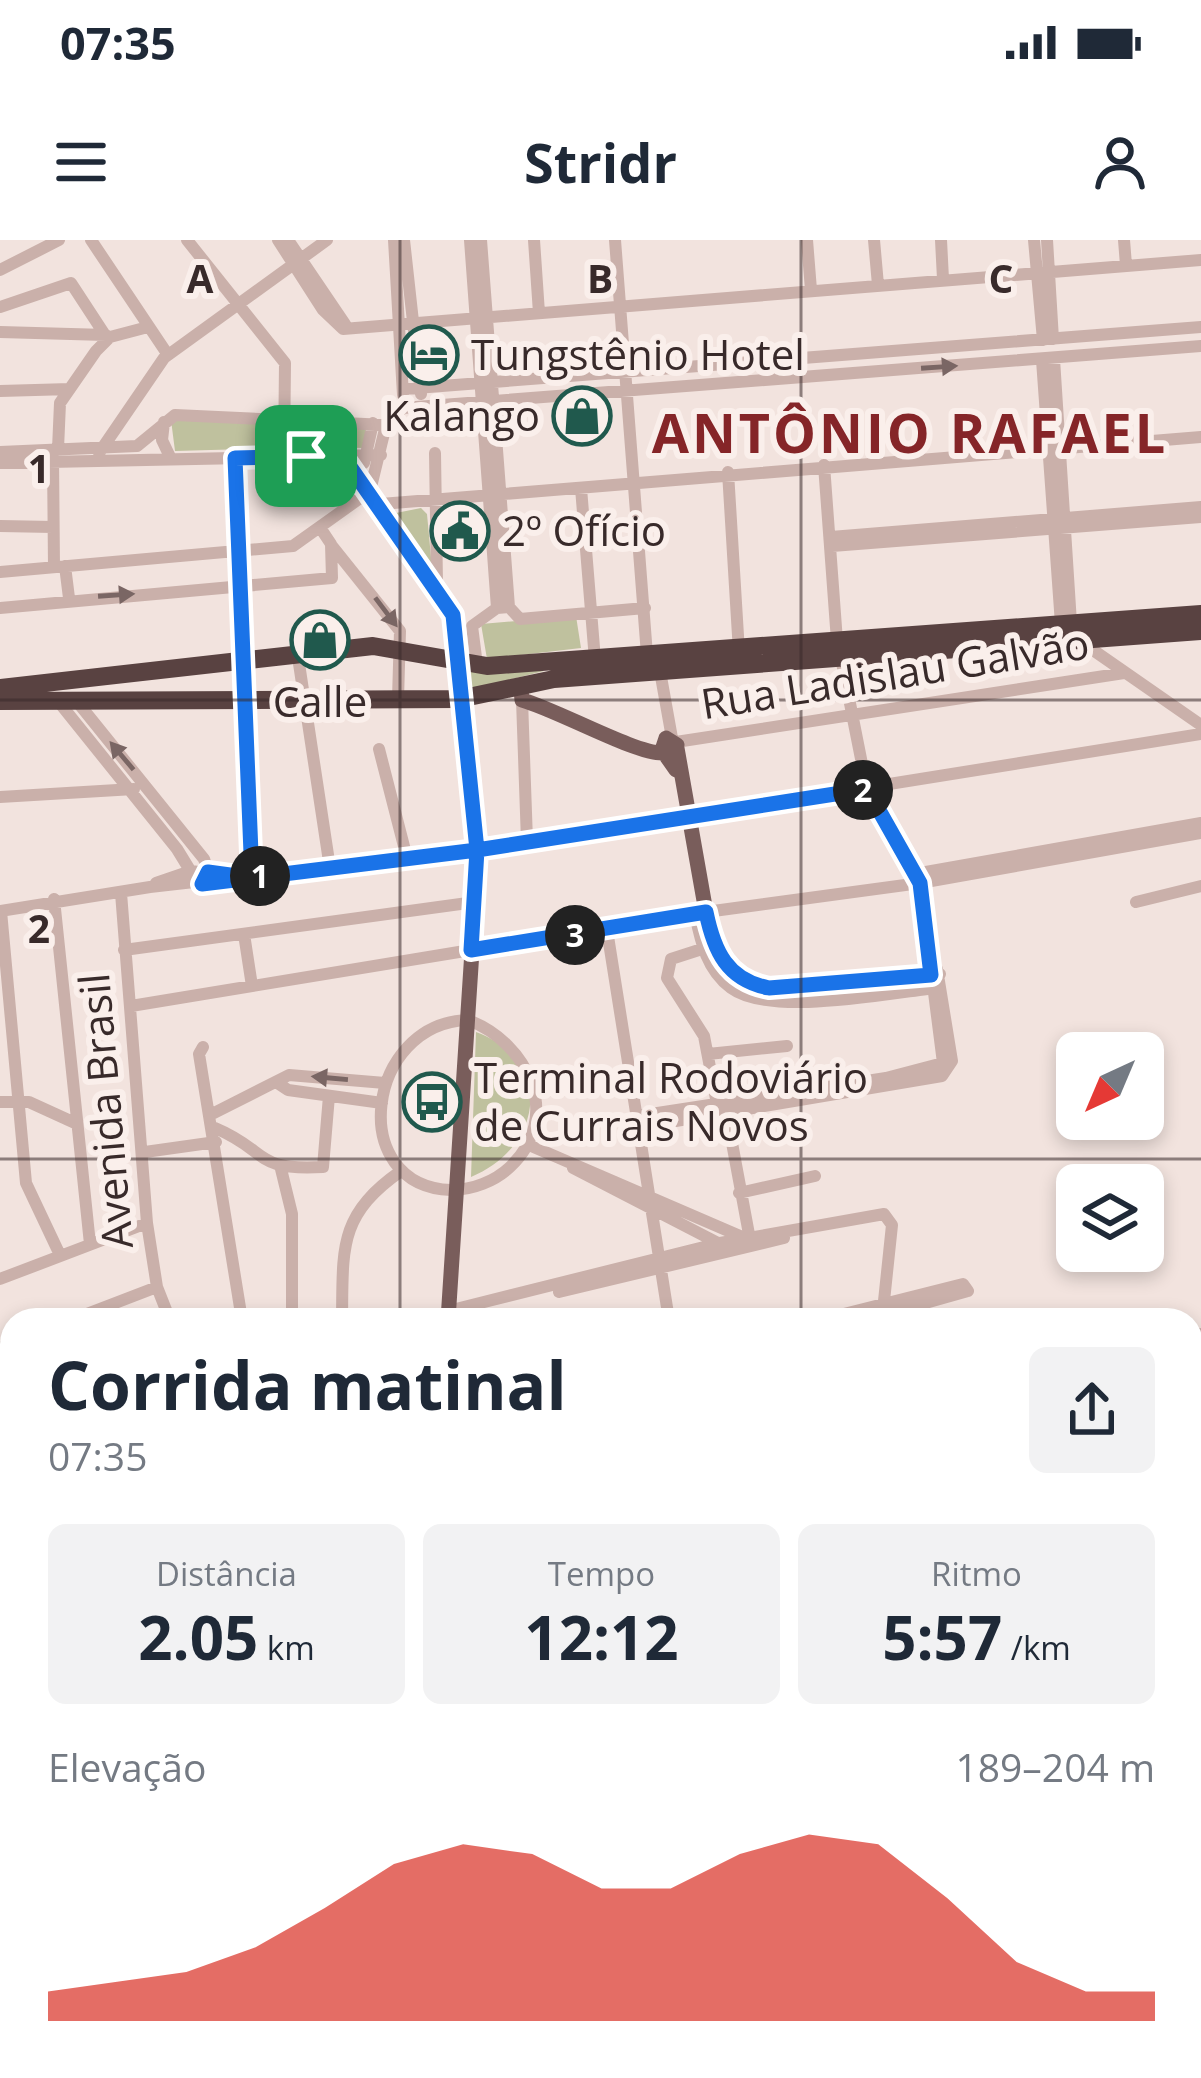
<!DOCTYPE html>
<html lang="pt">
<meta charset="utf-8">
<style>
:root{--surface:#fff;--page:#f2f2f3;--text:#1f2937;--muted:#747a83;--accent:#d93025}
body{margin:0;font-family:"Open Sans",sans-serif;background:var(--page);color:var(--text);height:100vh;display:flex;flex-direction:column;font-size:45px;white-space:nowrap}
*{box-sizing:border-box;margin:0}
p{font-size:39px;color:var(--muted)}
.icon{flex:none;width:66px;height:66px;fill:none;stroke:currentColor;stroke-width:2;stroke-linecap:round;stroke-linejoin:round}
.map{position:relative;flex:1;overflow:hidden}
.details{position:absolute;left:0px;top:1068px;width:1203px;height:771px;display:flex;flex-direction:column;background:var(--surface);border-radius:36px 36px 0 0;box-shadow:0 6px 18px #0003}
.details>*{flex:none}
.needle{width:78px;rotate:224deg}
.buttons{position:absolute;left:1056px;top:792px;display:grid;gap:24px}
.buttons a{display:grid;place-items:center;width:108px;height:108px;border-radius:18px;background:var(--surface);box-shadow:0 6px 18px #0003;font-size:60px}
.pin{position:absolute;display:grid;place-items:center;width:102px;height:102px;color:#fff;margin:-51px;border-radius:24px;box-shadow:0 6px 18px #0006}
.km{position:absolute;width:60px;height:60px;margin:-30px;border-radius:50%;background:#222;color:#fff;font-size:33px;line-height:60px;text-align:center}
.round{display:grid;place-items:center;flex:none;width:126px;height:126px;border-radius:18px;background:var(--page)}
.headline{display:flex;align-items:center;justify-content:space-between;height:204px;padding:0 48px}
h1{font-size:66px;font-weight:700;line-height:90px}
.figures{display:grid;grid-template-columns:repeat(3,1fr);gap:18px;height:204px;padding:12px 48px}
.figures div{display:grid;align-content:center;border-radius:18px;background:var(--page);text-align:center}
.figures b{font-size:60px;font-weight:700}
.figures small{font-size:33px;font-weight:400}
.figures p{font-size:33px}
.chart{height:336px;padding:24px 48px}
.chart p{display:flex;justify-content:space-between}
.chart svg{width:100%;height:216px;margin-top:12px;fill:var(--accent);opacity:.7}
.status{display:flex;justify-content:space-between;align-items:center;height:84px;padding:0 60px;background:var(--surface);direction:ltr}
.status svg{height:33px;fill:currentColor}
header{display:flex;justify-content:space-between;align-items:center;height:156px;padding:0 48px;background:var(--surface);font-size:54px;font-weight:700}
.map>svg:first-child{display:block}
.green{fill:#bfc19e}
.lines{fill:none;stroke-linecap:round;stroke-linejoin:round}
.minor{stroke:#cab0aa;stroke-width:12}
.major{stroke:#795d5b;stroke-width:15}
.highway{stroke:#594241;stroke-width:18}
.oneway{fill:#7a6664}
.route-casing{stroke:#fff;stroke-width:24}
.route{stroke:#1a73e8;stroke-width:15}
.grid{fill:none;stroke:#382a2a;stroke-width:3;stroke-opacity:0.55}
.labels{text-anchor:middle;stroke-width:12;stroke-linejoin:round;paint-order:stroke}
.poi-label{font-size:42px;fill:#382a2a;stroke:#faefeb;text-anchor:start}
.street-label{font-size:42px;fill:#382a2a;stroke:#faefeb}
.district-label{font-size:54px;font-weight:bold;letter-spacing:3px;fill:#852528;stroke:#faefeb}
.grid-label{font-size:39px;text-anchor:middle;font-weight:bold;fill:#382a2a;stroke:#faefeb;stroke-width:12;stroke-linejoin:round;paint-order:stroke}
</style>
<div class="status"><b>07:35</b><svg viewBox="0 0 49 12"><path d="M0 12V9h3v3zM5 12V6h3v6zM10 12V3h3v9zM15 12V0h3v12zM26 1h20v11H26zM47 4h2v5h-2z"/></svg></div>
<header><svg class="icon" aria-label="menu" viewBox="0 0 24 24"><path d="M4 6h16M4 12h16M4 18h16"/></svg>Stridr<svg class="icon" aria-label="person" viewBox="0 0 24 24"><circle cx="12" cy="8" r="4"/><path d="M4 21q1-7 8-7t8 7"/></svg></header>
<div class="map">
<svg width="1201" height="1838" viewBox="0 0 1201 1838">
<rect width="100%" height="100%" fill="#f2e3de"/>
<!-- green -->
<path class="green" d="M171,180L276,184L279,208L175,211Z
M297,183L366,187L365,208L300,207Z
M421,268L427,274L432,328L396,273Z
M576,376L581,408L487,419L481,384Z
M464,426L540,428L544,431L468,450Z
M476,792C555,822 543,907 471,937Z"/>
<g class="lines">
<!-- minor -->
<path class="minor" d="M91,0L168,115
M187,0L285,123L284,216
M278,0L323,70L343,89L1201,20
M288,0L345,84
M394,0L403,155
M404,0L421,154
M470,0L497,368
M534,0L539,73
M615,0L647,415
M807,0L811,50
M874,0L878,45
M941,0L943,39
M1034,0L1043,100
M1047,0L1053,99
M1124,0L1126,25
M0,30L59,0
M0,67L71,43L105,95
M0,92L106,95
M1054,119L1071,383
M1042,120L1061,384
M403,149L1201,87
M0,151L70,149
M403,168L1201,106
M164,182L162,200L171,219
M58,209L60,163L96,111L110,97L148,87
M0,212L137,206L175,175L386,185L403,168
M99,213L164,118L327,0
M435,213L437,343
M53,217L54,327
M235,218L252,637
M343,218L447,362L453,375L455,420
M0,223L381,215
M364,223L373,183
M824,225L837,401
M728,232L739,412
M581,248L595,420
M370,251L386,185
M381,264L1201,197
M0,286L53,287
M831,297L1201,267
M332,306L400,391L398,459
M832,306L1201,277
M65,326L69,358
M0,332L293,306L370,251
M509,367L520,379L645,368
M0,368L332,338L331,304L321,289
M1080,401L1201,485
M298,417L330,628
M477,425L472,386L497,368L509,367L481,0
M660,431L672,498
M75,459L204,619L208,631L202,644
M522,460L527,601
M58,461L177,609L199,645
M676,502L1124,433
M379,509L407,618
M0,557L134,549
M909,635L1201,583
M156,643L191,631L234,637
M121,653L147,983L157,1047L170,1080
M54,659L90,1004
M1136,662L1201,646
M0,671L150,647L477,610L1201,494
M1,671L26,943L60,1015
M695,674C701,703 707,730 731,748C770,777 888,753 936,748
M607,690L669,1080
M244,694L252,746
M702,709L671,719L667,738L704,796L717,864L727,876L751,1005
M124,710L475,662
M940,734L769,748C727,739 714,711 706,672L920,643L1201,593
M131,766L471,710
M468,780C529,803 563,877 510,927C495,941 473,950 451,950C345,946 366,783 468,780Z
M203,807L199,814L242,1080
M708,814L787,806
M276,842L288,850L382,863
M0,862H29L75,883
M212,874L289,835L385,843
M638,876L886,838L943,823L920,643L867,549L841,418
M640,887L942,836L952,821L937,729
M215,888C270,911 252,931 323,927L329,856
M529,905L740,996
M145,912L216,902
M573,928L720,1004
M281,929L292,974V1080
M739,953L815,936
M0,1039L147,983
M559,1052L784,998
M448,1071L720,1003L884,974L892,985L882,1080
M71,1080L157,1047
M342,1080C343,1008 338,975 401,931
M820,1080L963,1044L968,1051
M865,1080L968,1051
M1191,1097L1201,1094
M0,1108L12,1103
M0,1169L12,1171
M0,1201L12,1206
M1191,1215L1201,1214
M0,1288H12
M1191,1331L1201,1332
M0,1432L12,1433
M1191,1520L1201,1524
M0,1589H12
M0,1777L12,1800
M48,1827L66,1838
M299,1827L317,1838
M528,1827L547,1838
M831,1827L850,1838
M955,1827L975,1838
M3,1838L12,1824
M188,1838L209,1827
M376,1838L382,1827
M580,1838L587,1827
M666,1838L673,1827
M732,1838L740,1827
M802,1838L811,1827"/>
<!-- major -->
<path class="major" d="M521,449L522,460C558,470 637,515 664,513
M671,514L677,505L666,498L662,510L676,530
M471,710L706,672L677,508
M448,1080L477,634L455,420
M0,1510H12"/>
<!-- highway -->
<path class="highway" d="M0,448L373,406L487,426L1201,374
M0,461L459,459L554,439L1201,391"/>
</g>
<!-- one-way arrows -->
<defs><path id="oneway-solid" d="M-6-.8H1V-3.2L6.5 0L1 3.2V.8H-6Z" transform="scale(3)"/></defs>
<g class="oneway">
<use href="#oneway-solid" transform="translate(939 127) rotate(-4)"/>
<use href="#oneway-solid" transform="translate(116 355) rotate(-4)"/>
<use href="#oneway-solid" transform="translate(386 372) rotate(53)"/>
<use href="#oneway-solid" transform="translate(122 516) rotate(-130)"/>
<use href="#oneway-solid" transform="translate(330 838) rotate(-175)"/>
</g>
<g class="lines">
<!-- route casing -->
<g class="route-casing">
<path id="route" d="M306,216L235,218L252,638L208,632L202,644L477,610L867,549L920,643L931,735L769,748C727,740 714,711 706,672L471,710L477,610L453,375L344,218L306,216"/>
</g>
<!-- route -->
<use href="#route" class="route"/>
</g>
<!-- grid -->
<path class="grid" d="M400,0V1080M801,0V1080M0,460H1201M0,919H1201M0,1378H12M1191,1378H1201M400,1827V1838M801,1827V1838"/>
<!-- icons -->
<defs>
<g id="hotel-ring" transform="scale(3)"><circle r="9.5" fill="#faefeb" stroke="#20594d" stroke-width="1.5"/><path d="M-6-4.5h1.5V1H6V5H4.5V3h-9V5H-6ZM-4 0a1.8 1.8 0 1 1 3.6 0ZM.5 0V-2.5h3Q6-2.5 6 0Z" fill="#20594d"/></g>
<g id="shop-ring" transform="scale(3)"><circle r="9.5" fill="#faefeb" stroke="#20594d" stroke-width="1.5"/><path d="M-5-2.5h2.3a2.7 3.5 0 0 1 5.4 0H5L5.5 6h-11ZM-1.5-2.5h3a1.5 2.3 0 0 0-3 0Z" fill="#20594d"/></g>
<g id="civic-ring" transform="scale(3)"><circle r="9.5" fill="#faefeb" stroke="#20594d" stroke-width="1.5"/><path d="M-.6-6.5H3V-4.5H.6V-3L4-1V1h2V6H-6V1h2V-1L-.6-3ZM-1.2 2.5V6h2.4V2.5Z" fill="#20594d"/></g>
<g id="bus-ring" transform="scale(3)"><circle r="9.5" fill="#faefeb" stroke="#20594d" stroke-width="1.5"/><path d="M-5-6H5V4H4V6H2V4H-2V6H-4V4H-5ZM-3.5-4V0h7V-4ZM-3.5 1.2v1.5H-2V1.2ZM2 1.2v1.5H3.5V1.2Z" fill="#20594d"/></g>
</defs>
<g fill-rule="evenodd">
<use href="#hotel-ring" x="429" y="115"/>
<use href="#shop-ring" x="582" y="176"/>
<use href="#civic-ring" x="460" y="291"/>
<use href="#shop-ring" x="320" y="400"/>
<use href="#bus-ring" x="432" y="862"/>
</g>
<g class="labels">
<!-- poi labels -->
<g class="poi-label">
<text x="471" y="130">Tungstênio Hotel</text>
<text x="540" y="191" text-anchor="end">Kalango</text>
<text x="502" y="306">2º Ofício</text>
<text x="320" y="477" text-anchor="middle">Calle</text>
<text x="474" y="853">Terminal Rodoviário<tspan x="474" dy="48">de Currais Novos</tspan></text>
</g>
<!-- street labels -->
<g class="street-label">
<text transform="translate(895 434) rotate(-9)" y="15">Rua Ladislau Galvão</text>
<text transform="translate(106 871) rotate(-95)" y="15">Avenida Brasil</text>
</g>
<!-- district labels -->
<g class="district-label">
<text x="910" y="213">ANTÔNIO RAFAEL</text>
</g>
</g>
<g class="grid-label">
<text x="200" y="53">A</text>
<text x="600" y="53">B</text>
<text x="1001" y="53">C</text>
<text x="39" y="243">1</text>
<text x="39" y="703">2</text>
</g>
</svg>
<div class="buttons">
<a><svg class="needle" viewBox="-14 -14 28 28"><path d="M0-13l5 13h-10z" fill="#e53935"/><path d="M0 13l5-13h-10z" fill="#747a83"/></svg></a>
<a><svg class="icon" aria-label="layers" viewBox="0 0 24 24"><path d="M12 4l9 5-9 5-9-5zM3 14l9 5 9-5"/></svg></a>
</div>
<div class="pin" style="left:306px;top:216px;background:#1e9e55"><svg class="icon" aria-label="arrive" viewBox="0 0 24 24"><path d="M6 21V4h12l-3 4 3 4H6"/></svg></div>
<b class="km" style="left:260px;top:636px">1</b>
<b class="km" style="left:863px;top:550px">2</b>
<b class="km" style="left:575px;top:695px">3</b>
<section class="details">
<div class="headline"><div><h1>Corrida matinal</h1><p>07:35</p></div><a class="round"><svg class="icon" aria-label="share" viewBox="0 0 24 24"><path d="M12 15V3M7 8l5-5 5 5M5 13v7h14v-7"/></svg></a></div>
<div class="figures">
<div><p>Distância</p><b>2.05<small> km</small></b></div>
<div><p>Tempo</p><b>12:12</b></div>
<div><p>Ritmo</p><b>5:57<small> /km</small></b></div>
</div>
<div class="chart"><p><span>Elevação</span>189–204 m</p>
<svg viewBox="0 0 160 44" preserveAspectRatio="none"><path d="M0 44V38L10 36L20 34L30 29L40 21L50 12L60 8L70 10L80 17L90 17L100 10L110 6L120 8L130 19L140 32L150 38L160 38V44z"/></svg>
</div>
</section>
</div>
